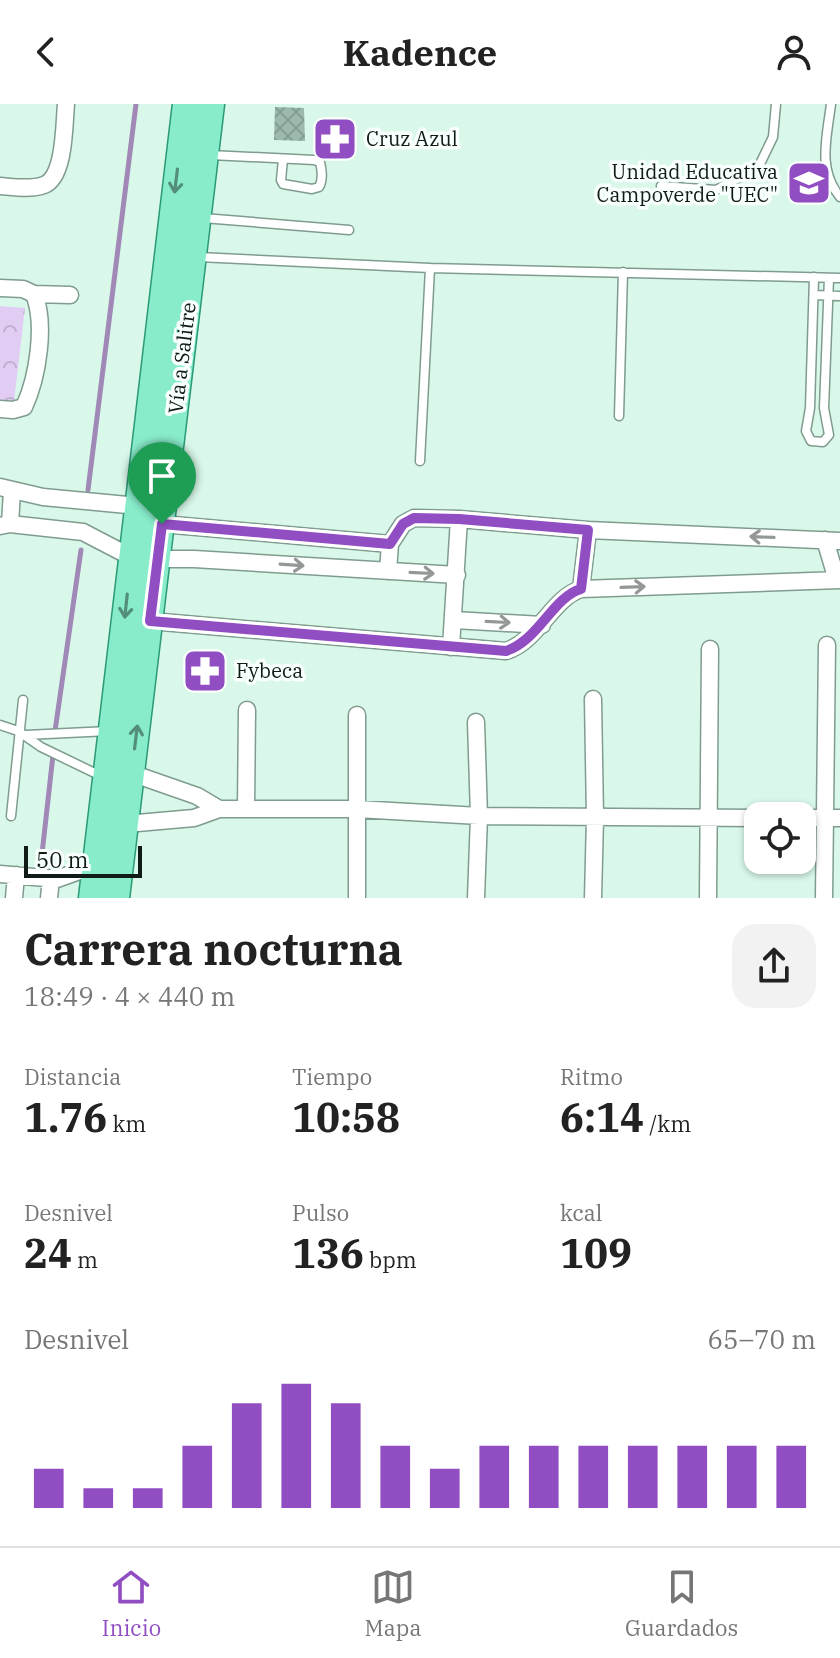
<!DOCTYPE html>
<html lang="es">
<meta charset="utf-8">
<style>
:root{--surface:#fff;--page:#f2f2f2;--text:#222;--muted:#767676;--line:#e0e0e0;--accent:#914ec3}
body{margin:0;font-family:"IBM Plex Serif",serif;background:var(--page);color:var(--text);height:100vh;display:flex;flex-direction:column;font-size:30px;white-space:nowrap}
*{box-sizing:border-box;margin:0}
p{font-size:26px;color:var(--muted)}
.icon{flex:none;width:44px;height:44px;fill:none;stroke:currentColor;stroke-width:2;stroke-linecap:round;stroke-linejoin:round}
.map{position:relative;height:794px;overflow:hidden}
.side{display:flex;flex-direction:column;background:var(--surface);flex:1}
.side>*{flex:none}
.controls{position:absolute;left:744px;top:698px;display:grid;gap:16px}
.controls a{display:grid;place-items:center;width:72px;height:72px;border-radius:16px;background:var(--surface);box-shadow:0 2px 6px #0004;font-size:40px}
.scale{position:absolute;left:24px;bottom:20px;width:118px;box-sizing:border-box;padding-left:8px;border:4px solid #101b16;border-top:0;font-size:22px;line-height:28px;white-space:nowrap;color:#101b16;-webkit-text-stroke:6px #f8fffc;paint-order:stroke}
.pin{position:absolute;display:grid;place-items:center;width:68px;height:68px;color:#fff;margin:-82px -34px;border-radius:50% 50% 50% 0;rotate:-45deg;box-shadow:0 0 8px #0007}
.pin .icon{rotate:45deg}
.round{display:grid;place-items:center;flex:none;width:84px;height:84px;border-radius:24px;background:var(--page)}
.headline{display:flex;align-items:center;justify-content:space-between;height:136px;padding:0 24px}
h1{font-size:44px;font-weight:800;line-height:60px}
.stats{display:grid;grid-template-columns:repeat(3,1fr);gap:12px;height:136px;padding:8px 24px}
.stats div{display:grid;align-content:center}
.stats b{font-size:40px;font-weight:800}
.stats small{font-size:22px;font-weight:400}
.stats p{font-size:22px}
.chart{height:224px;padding:16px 24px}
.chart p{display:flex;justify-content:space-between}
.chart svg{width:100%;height:144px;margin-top:8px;stroke:var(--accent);stroke-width:6}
header{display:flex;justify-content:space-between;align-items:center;height:104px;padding:0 24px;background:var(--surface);font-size:36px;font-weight:800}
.tabs{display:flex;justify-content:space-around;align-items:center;height:112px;border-top:2px solid var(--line);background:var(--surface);font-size:22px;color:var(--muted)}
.tabs a{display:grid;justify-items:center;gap:4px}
.tabs .current{color:var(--accent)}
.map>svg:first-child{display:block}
.forest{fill:url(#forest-crowns)}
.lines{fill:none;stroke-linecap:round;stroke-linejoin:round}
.stream{stroke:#a088b7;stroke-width:5}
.building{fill:url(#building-cross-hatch)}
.lane-casing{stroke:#7f9c8f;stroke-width:11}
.street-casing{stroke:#7f9c8f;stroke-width:19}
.primary-casing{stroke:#2a9a76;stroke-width:29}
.lane{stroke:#fff;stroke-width:8}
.street{stroke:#fff;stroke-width:16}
.primary{stroke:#88eccb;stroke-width:26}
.oneway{stroke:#528e7a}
.oneway2{stroke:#939896}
.route-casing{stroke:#fff;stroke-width:16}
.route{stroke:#914ec3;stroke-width:10}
.labels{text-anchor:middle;stroke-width:7;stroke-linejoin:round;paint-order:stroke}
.poi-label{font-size:20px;fill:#101b16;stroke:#f8fffc;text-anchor:start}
.street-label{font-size:20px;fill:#101b16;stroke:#f8fffc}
</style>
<header><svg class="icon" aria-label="back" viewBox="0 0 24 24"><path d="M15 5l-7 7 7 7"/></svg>Kadence<svg class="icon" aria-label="person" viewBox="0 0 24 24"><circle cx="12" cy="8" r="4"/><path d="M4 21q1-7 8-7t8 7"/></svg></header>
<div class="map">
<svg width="840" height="794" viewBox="0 0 840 794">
<defs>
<pattern id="forest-crowns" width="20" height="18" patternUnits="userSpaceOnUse" patternTransform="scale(2)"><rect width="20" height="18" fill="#e1cdf4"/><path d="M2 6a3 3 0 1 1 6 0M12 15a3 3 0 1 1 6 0" fill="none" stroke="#c0afd0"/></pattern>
<pattern id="building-cross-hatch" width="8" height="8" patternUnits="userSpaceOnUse" patternTransform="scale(2)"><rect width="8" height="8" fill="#9cb9ac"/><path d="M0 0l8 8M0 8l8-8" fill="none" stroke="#859e93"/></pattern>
</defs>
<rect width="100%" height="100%" fill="#d9f8ea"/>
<!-- forest -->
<path class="forest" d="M0,202L25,204L14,298L0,296Z"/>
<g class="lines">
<!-- stream -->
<path class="stream" d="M88,386L136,0
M55,627L81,446
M40,768L53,651"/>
</g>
<!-- building -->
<path class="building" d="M275,3L304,4L305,37L274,36Z"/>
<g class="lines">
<!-- lane casing -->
<g class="lane-casing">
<path id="lane" d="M831,0C827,33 817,65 840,93
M210,51L314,56L320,58C322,66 323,76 319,83L312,85L283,80L281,76L283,55
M661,82L716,86L758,64L773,33L776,0
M203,114L349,126
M198,153L430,164L840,174
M814,173L810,304L806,327L811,337L823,338L829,331L824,304L829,174
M814,191L840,192
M619,312L623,168
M420,357L430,164
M0,621L18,627L41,643L101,672
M26,631L109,627
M11,712L23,596"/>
</g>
<!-- street casing -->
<g class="street-casing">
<path id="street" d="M0,82C13,83 31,86 44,81C65,73 64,21 66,0
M0,184L23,185L34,190L70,191
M0,305L13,306L24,303C38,273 46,220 34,190
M0,383L43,393L138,402
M10,420L12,387
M162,420L390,440
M0,422L10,420L83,428L131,453
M825,436L837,476
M158,455H194L457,471
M388,467L390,440L403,420L414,414L459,415L588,426L840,437
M581,485L588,426
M454,516L542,521
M150,517L506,547C538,537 552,494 581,485L840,476
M451,543L459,415
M357,611V794
M476,618L479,712L476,794
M219,705H357L479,712L758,714
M246,705L247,606
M802,714H840
M126,720L194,714L219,705L197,692L131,669
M0,770L57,775L96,761
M14,794L16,771
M49,794L51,774
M593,794L595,714L593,595
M708,794L710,545
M824,794L827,541"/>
</g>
<!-- primary casing -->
<g class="primary-casing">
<path id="primary" d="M92,794L186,0
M116,794L211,0"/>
</g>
<!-- lane -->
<use href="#lane" class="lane"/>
<!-- street -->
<use href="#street" class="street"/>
<!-- primary -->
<use href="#primary" class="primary"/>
</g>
<!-- one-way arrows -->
<defs><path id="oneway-shaft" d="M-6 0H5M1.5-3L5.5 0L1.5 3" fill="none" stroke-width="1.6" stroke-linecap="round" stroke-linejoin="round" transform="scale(2)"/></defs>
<g class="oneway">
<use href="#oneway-shaft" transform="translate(176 77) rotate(97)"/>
<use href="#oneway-shaft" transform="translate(126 502) rotate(96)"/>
<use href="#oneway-shaft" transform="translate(136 633) rotate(-83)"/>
</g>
<g class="oneway2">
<use href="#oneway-shaft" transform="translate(762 433) rotate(-178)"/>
<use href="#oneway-shaft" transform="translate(292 461) rotate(4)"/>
<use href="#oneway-shaft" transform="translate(422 469) rotate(3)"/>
<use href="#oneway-shaft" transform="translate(633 483) rotate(-2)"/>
<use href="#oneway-shaft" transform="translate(498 518) rotate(3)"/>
</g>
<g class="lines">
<!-- route casing -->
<g class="route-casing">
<path id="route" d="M414,414L459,415L588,426L581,485C553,493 538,537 506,547L150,517L162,420L390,440L403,420Z"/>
</g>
<!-- route -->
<use href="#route" class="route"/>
</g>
<!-- icons -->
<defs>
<g id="pharmacy-square" transform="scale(2.3)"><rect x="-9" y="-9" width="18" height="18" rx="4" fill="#914ec3" stroke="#f8fffc"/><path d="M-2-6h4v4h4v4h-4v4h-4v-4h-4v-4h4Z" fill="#fff"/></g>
<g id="school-square" transform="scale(2.3)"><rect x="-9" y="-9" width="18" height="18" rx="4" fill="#914ec3" stroke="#f8fffc"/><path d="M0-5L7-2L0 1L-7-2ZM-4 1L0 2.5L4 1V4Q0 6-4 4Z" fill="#fff"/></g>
</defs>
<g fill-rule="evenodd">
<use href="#pharmacy-square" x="335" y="35"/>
<use href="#school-square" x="809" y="79"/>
<use href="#pharmacy-square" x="205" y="567"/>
</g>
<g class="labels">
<!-- poi labels -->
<g class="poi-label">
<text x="366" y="42">Cruz Azul</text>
<text x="778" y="75" text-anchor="end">Unidad Educativa<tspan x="778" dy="23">Campoverde "UEC"</tspan></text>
<text x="236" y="574">Fybeca</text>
</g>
<!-- street labels -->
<g class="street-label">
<text transform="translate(182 254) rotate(-83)" y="7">Vía a Salitre</text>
</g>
</g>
</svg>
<div class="controls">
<a><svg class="icon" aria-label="locate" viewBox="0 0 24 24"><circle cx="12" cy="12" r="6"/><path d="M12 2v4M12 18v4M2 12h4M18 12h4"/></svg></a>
</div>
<div class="scale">50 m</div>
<div class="pin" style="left:162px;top:420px;background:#1e9e55"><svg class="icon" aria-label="arrive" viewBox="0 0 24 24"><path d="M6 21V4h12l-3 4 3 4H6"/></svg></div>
</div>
<section class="side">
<div class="headline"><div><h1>Carrera nocturna</h1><p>18:49 · 4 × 440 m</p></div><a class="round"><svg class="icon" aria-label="share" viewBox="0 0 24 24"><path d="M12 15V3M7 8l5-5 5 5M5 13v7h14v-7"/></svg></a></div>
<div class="stats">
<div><p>Distancia</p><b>1.76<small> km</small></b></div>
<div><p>Tiempo</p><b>10:58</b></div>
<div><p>Ritmo</p><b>6:14<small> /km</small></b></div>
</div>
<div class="stats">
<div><p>Desnivel</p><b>24<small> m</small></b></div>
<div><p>Pulso</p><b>136<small> bpm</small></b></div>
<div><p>kcal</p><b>109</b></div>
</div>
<div class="chart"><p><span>Desnivel</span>65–70 m</p>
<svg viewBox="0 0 160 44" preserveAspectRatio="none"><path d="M5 44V32M15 44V38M25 44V38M35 44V25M45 44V12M55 44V6M65 44V12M75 44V25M85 44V32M95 44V25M105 44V25M115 44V25M125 44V25M135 44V25M145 44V25M155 44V25"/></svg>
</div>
</section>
<nav class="tabs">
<a class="current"><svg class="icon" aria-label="home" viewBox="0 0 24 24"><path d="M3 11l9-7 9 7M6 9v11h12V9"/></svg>Inicio</a>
<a><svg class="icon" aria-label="map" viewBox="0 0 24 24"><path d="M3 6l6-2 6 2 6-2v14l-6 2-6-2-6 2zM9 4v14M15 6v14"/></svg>Mapa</a>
<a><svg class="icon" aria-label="saved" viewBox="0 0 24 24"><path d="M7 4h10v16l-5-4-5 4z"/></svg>Guardados</a>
</nav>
